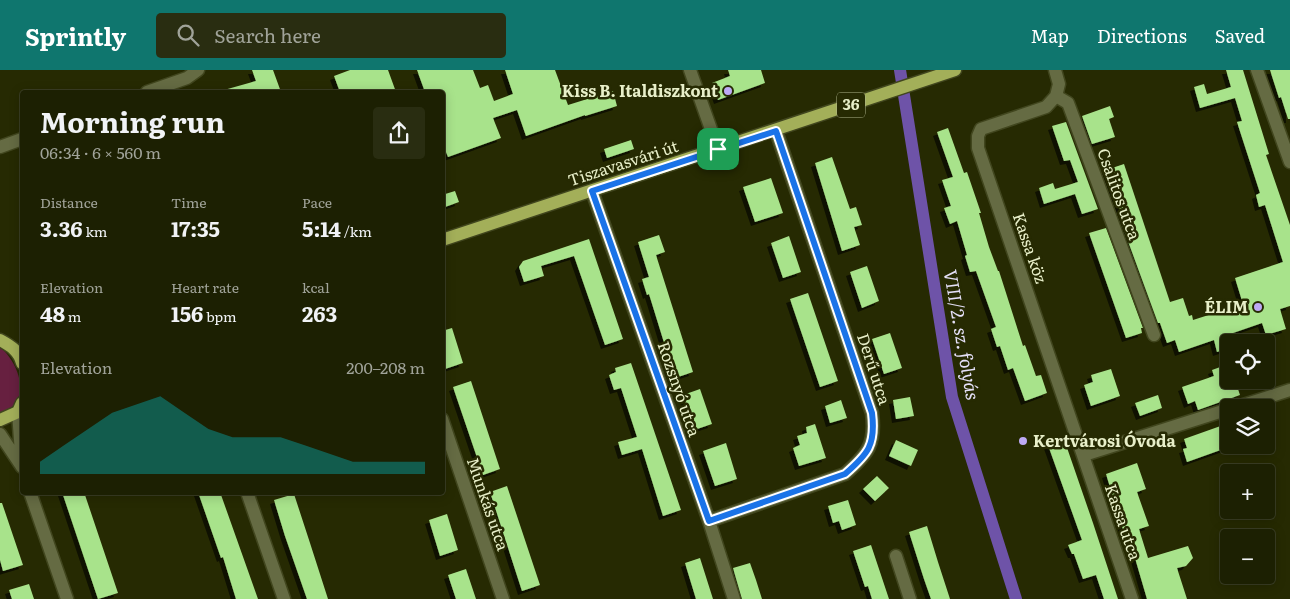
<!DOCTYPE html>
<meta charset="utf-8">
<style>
:root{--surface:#1c2002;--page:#292d11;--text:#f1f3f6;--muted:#a0a399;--line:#3a3e24;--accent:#0f766e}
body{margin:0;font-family:Literata,serif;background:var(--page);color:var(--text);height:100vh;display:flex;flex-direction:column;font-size:19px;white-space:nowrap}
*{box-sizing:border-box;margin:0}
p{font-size:16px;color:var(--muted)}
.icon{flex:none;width:28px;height:28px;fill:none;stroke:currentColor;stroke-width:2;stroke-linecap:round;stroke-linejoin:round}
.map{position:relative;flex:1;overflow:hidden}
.side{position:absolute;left:20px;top:20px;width:425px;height:405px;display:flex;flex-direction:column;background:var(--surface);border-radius:5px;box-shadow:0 2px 12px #0003,0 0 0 1px var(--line)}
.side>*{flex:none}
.tools{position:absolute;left:1220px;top:264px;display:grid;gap:10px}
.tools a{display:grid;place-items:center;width:55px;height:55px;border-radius:5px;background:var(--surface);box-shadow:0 2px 12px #0003,0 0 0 1px var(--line);font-size:25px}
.pin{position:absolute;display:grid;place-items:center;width:42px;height:42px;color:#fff;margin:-21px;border-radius:10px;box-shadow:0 2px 8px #0006}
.round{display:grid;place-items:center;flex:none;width:52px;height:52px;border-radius:5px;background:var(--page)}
.overview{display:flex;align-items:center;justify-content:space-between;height:85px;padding:0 20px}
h1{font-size:28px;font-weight:700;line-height:38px}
.figures{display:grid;grid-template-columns:repeat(3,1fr);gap:8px;height:85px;padding:5px 20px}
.figures div{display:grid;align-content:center}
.figures b{font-size:21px;font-weight:700}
.figures small{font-size:14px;font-weight:400}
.figures p{font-size:14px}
.chart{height:140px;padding:10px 20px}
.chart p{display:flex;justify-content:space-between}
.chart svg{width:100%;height:90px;margin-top:5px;fill:var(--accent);opacity:.7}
header{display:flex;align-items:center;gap:30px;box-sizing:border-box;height:70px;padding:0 25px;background:var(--accent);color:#fff}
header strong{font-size:24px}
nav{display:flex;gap:28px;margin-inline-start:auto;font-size:18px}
.search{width:350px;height:45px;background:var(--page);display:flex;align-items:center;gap:12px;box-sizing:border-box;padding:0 18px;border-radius:5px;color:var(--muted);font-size:19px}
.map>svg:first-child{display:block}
.green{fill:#672040}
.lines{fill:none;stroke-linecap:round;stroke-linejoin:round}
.canal{stroke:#6e53a8;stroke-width:12}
.building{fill:#a8e38b;filter:url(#shadow)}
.minor-casing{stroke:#41461e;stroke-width:15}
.primary-casing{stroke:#41461e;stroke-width:15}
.minor{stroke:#656b43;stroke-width:12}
.primary{stroke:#a3af59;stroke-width:12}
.route-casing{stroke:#fff;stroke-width:10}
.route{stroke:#1a73e8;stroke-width:6}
.poi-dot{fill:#bda9f5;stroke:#262a02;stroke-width:2}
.labels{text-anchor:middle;stroke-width:5;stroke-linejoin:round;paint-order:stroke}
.shield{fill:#262a02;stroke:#aeb48d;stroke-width:1}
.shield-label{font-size:15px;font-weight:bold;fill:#e8efc9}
.poi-label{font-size:16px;font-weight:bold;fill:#e8efc9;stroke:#262a02;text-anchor:end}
.street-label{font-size:16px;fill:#e8efc9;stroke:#262a02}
.water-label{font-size:18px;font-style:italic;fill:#e5e0f8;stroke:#262a02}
</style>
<header>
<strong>Sprintly</strong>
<div class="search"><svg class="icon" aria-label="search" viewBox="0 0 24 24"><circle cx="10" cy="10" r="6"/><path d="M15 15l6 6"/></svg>Search here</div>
<nav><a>Map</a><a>Directions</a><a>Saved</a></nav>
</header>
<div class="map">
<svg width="1290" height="529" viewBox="0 0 1290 529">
<defs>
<filter id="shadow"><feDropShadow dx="-4" dy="4" stdDeviation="0" flood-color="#0009"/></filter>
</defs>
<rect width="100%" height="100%" fill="#262a02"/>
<!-- green -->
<path class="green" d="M0,277C21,295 32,333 0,344Z"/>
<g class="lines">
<!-- canal -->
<path class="canal" d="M900,0L952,327L1016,529"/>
</g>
<!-- building -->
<path class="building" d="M252,0H273L281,22H224V20L256,11Z
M350,0H388L396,22H340L334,6Z
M417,0H473L480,18L488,15L494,31L513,24L505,0H555L568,35L613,21L617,36L585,46V45L526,66L517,40L493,48L501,68L448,87L442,72V22H425Z
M728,0H761L765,13L718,30L712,13L730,6Z
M1226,0H1243L1269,84L1266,85L1290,155V236L1280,239L1286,259L1266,265L1262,253L1233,263L1236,272H1229V278L1217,282L1214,270L1179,282L1175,270L1167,273L1160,253H1158L1121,152L1124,151L1106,100L1124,94L1170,232L1183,228L1189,246L1192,245L1193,250L1243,234L1235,208L1283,192L1265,135L1259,137L1256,125L1260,123L1237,52L1242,51L1235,28L1200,38L1194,17L1204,14L1207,24L1231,17Z
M1270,0H1290V49H1288L1281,27L1279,28Z
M1110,36L1114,47L1109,49L1115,67L1092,74L1082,46Z
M1066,52L1098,139L1082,144L1075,124L1044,134L1039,118L1053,113L1055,119L1078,112L1070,90L1064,91L1052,56Z
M948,58L964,103L967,102L981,143H979L989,177L998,201H999L1023,276L1025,275L1036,306L1041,305L1047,323L1025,331L1013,298L1008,300L1000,276L997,277L991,259L996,257L976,201L970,202L965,186L967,185L957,151L950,154L944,138L951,136L942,110L953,107L937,62Z
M631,70L634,79L607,88L604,79Z
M832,87L850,139L856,137L862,155L854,157L860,175L842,181L815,93Z
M771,108L783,143L755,152L743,117Z
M455,121L459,132L445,137L442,125Z
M1106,158L1143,258H1141L1142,263L1126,268L1089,163Z
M659,165L665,182L656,185L693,302L675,308L649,224L647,225L642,209L649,207L638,172Z
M789,166L801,202L783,208L771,173Z
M589,169L623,269L605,275L574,186L541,196L544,206L524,212L519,197L523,191Z
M867,196L879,231L862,238L850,202Z
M808,223L838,311L820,317L790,229Z
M452,258L463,293L445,299L442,290V261Z
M890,263L902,298L884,304L872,269Z
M631,293L681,440L663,446L642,379L622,385L618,372L637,367L621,318L614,320L609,305L616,302L615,298Z
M1223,296L1228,310H1235L1240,325L1198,340L1195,331L1188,334L1182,317L1214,306L1212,300Z
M1111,299L1120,326L1091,336L1084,315L1093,312L1091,305Z
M471,311L500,399L483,405L453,317Z
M700,319L712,354L694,360L683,325Z
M1158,325L1162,338L1140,346L1135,333Z
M910,327L914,346L896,349L893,330Z
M841,330L847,348L830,353L825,336Z
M1229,353V377L1187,392L1183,379L1187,378L1184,369Z
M815,354L826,388L799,396L793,378L800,375L797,366L807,363L806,357Z
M1064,369L1093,453L1118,529H1104L1096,505L1083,509L1074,484H1072L1068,475L1082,470L1048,375Z
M896,370L918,380L911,396L889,386Z
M726,373L737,409L715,416L703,381Z
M1137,393L1146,419L1137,422L1149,456L1139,459L1148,488L1188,476L1193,488L1186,496L1177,498L1187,529H1147L1135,488H1133L1125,466L1106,404Z
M877,406L889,418L875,431L863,419Z
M507,416L540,515L522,521L490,422Z
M62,422H84L118,523L98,529Z
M198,422H220L258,529H236L223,487L221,488Z
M294,424L310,473L328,529H307L285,466L274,430Z
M848,430L856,455L842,460L839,451L833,453L828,436Z
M0,433H2L23,495L3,501L0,490Z
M447,444L458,480L440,486L429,450Z
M927,456L938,492L950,529H931L924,509L909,462Z
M871,475L889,529H872L868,516L865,517L853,481Z
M700,488L713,529H696L685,493Z
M750,493L756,510L762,529H742L733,498Z
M466,499L476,529H456L448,505Z
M29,514L34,529H12L9,520Z"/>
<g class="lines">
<!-- minor casing -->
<g class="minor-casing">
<path id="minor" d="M690,0L718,79
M1055,0L1059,14L1056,26L1068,33L1154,265
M1257,0L1290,92
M147,22L187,8L198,0
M1056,26L1046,37L981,59L978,66V78L1132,529
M0,77L22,69
M592,121L709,451L734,529
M1234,338L1290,320
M18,342L22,397
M442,349L503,529
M0,364L22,397
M1084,385L1229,339
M30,422L67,529
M247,422L284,529
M709,451L845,404C868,384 876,374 872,343L776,61
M896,486L910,529"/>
</g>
<!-- primary casing -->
<g class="primary-casing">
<path id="primary" d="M442,170L955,0
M0,270C11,276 19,281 22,293
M0,350L18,342L22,333"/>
</g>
<!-- minor -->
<use href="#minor" class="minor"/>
<!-- primary -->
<use href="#primary" class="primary"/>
</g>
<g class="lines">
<!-- route casing -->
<g class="route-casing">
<path id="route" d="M776,61L872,343C876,375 868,384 845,404L709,451L592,121Z"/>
</g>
<!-- route -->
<use href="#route" class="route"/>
</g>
<!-- markers -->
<g class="poi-dot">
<circle cx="728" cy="21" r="5"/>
<circle cx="1258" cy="237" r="5"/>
<circle cx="1023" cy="371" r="5"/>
</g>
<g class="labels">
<!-- shield labels -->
<rect class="shield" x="837" y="22.5" width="28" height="25" rx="4"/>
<g class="shield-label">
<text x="851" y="40">36</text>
</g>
<!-- poi labels -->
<g class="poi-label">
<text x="718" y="27">Kiss B. Italdiszkont</text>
<text x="1248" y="243">ÉLIM</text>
<text x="1033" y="377" text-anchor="start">Kertvárosi Óvoda</text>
</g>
<!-- street labels -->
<g class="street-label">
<text transform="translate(623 93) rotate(-18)" y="6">Tiszavasvári út</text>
<text transform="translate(1119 124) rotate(70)" y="6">Csalitos utca</text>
<text transform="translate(1030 178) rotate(71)" y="6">Kassa köz</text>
<text transform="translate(874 299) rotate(72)" y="6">Derű utca</text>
<text transform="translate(679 319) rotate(71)" y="6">Rozsnyó utca</text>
<text transform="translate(488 434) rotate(71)" y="6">Munkás utca</text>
<text transform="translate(1123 452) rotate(71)" y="6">Kassa utca</text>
</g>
<!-- water labels -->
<g class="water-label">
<text transform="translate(961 265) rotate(80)" y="6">VIII/2. sz. folyás</text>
</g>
</g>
</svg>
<div class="tools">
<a><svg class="icon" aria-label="locate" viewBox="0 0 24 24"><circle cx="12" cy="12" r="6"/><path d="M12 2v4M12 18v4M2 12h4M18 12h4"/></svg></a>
<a><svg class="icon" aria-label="layers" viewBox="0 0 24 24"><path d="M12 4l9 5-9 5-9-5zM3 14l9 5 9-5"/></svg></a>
<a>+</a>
<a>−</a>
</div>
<div class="pin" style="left:718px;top:79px;background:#1e9e55"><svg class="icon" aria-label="arrive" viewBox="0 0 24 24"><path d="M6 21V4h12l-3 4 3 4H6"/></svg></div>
<section class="side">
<div class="overview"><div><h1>Morning run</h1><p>06:34 · 6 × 560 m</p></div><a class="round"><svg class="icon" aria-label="share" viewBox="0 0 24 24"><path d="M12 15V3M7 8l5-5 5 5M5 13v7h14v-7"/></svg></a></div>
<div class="figures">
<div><p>Distance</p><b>3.36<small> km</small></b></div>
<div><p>Time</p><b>17:35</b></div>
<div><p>Pace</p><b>5:14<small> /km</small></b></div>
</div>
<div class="figures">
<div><p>Elevation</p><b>48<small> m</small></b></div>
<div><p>Heart rate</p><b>156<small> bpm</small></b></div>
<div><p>kcal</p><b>263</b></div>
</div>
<div class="chart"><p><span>Elevation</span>200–208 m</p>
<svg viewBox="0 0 160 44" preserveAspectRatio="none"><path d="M0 44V38L10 30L20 22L30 14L40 10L50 6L60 14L70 22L80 26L90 26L100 26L110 30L120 34L130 38L140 38L150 38L160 38V44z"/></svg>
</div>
</section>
</div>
